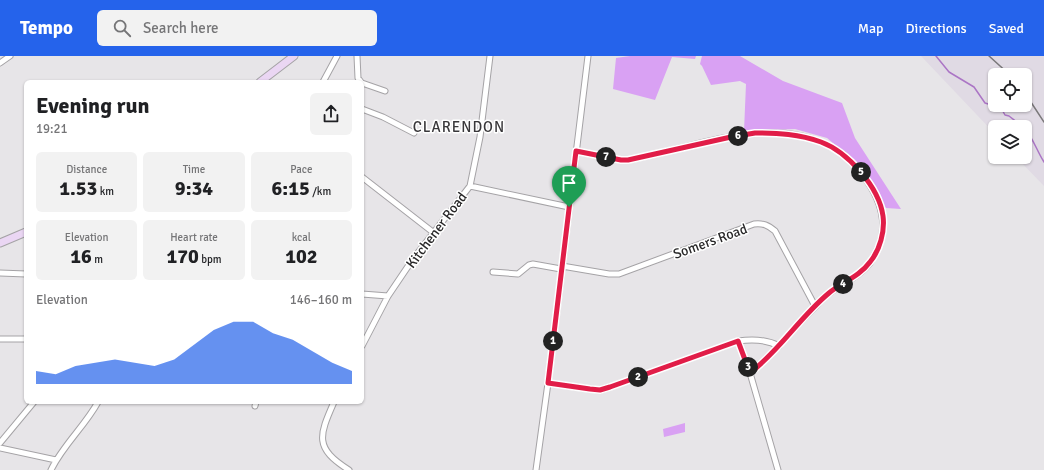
<!DOCTYPE html>
<meta charset="utf-8">
<style>
:root{--surface:#fff;--page:#f2f2f2;--text:#202124;--muted:#757577;--accent:#2563eb}
body{margin:0;font-family:Signika,sans-serif;background:var(--page);color:var(--text);height:100vh;display:flex;flex-direction:column;font-size:15px;white-space:nowrap}
*{box-sizing:border-box;margin:0}
p{font-size:13px;color:var(--muted)}
.icon{flex:none;width:22px;height:22px;fill:none;stroke:currentColor;stroke-width:2;stroke-linecap:round;stroke-linejoin:round}
.map{position:relative;flex:1;overflow:hidden}
.details{position:absolute;left:24px;top:24px;width:340px;height:324px;display:flex;flex-direction:column;background:var(--surface);border-radius:6px;box-shadow:0 1px 3px #0004}
.details>*{flex:none}
.tools{position:absolute;left:988px;top:12px;display:grid;gap:8px}
.tools a{display:grid;place-items:center;width:44px;height:44px;border-radius:6px;background:var(--surface);box-shadow:0 1px 3px #0004;font-size:20px}
.pin{position:absolute;display:grid;place-items:center;width:34px;height:34px;color:#fff;margin:-41px -17px;border-radius:50% 50% 50% 0;rotate:-45deg;box-shadow:0 0 4px #0007}
.pin .icon{rotate:45deg}
.km{position:absolute;width:20px;height:20px;margin:-10px;border-radius:50%;background:#222;color:#fff;font-size:11px;line-height:20px;text-align:center}
.round{display:grid;place-items:center;flex:none;width:42px;height:42px;border-radius:6px;background:var(--page)}
.head{display:flex;align-items:center;justify-content:space-between;height:68px;padding:0 12px}
h1{font-size:22px;font-weight:700;line-height:30px}
.metrics{display:grid;grid-template-columns:repeat(3,1fr);gap:6px;height:68px;padding:4px 12px}
.metrics div{display:grid;align-content:center;border-radius:6px;background:var(--page);text-align:center}
.metrics b{font-size:20px;font-weight:700}
.metrics small{font-size:11px;font-weight:400}
.metrics p{font-size:11px}
.chart{height:112px;padding:8px 12px}
.chart p{display:flex;justify-content:space-between}
.chart svg{width:100%;height:72px;margin-top:4px;fill:var(--accent);opacity:.7}
header{display:flex;align-items:center;gap:24px;box-sizing:border-box;height:56px;padding:0 20px;background:var(--accent);color:#fff}
header strong{font-size:19px}
nav{display:flex;gap:22px;margin-inline-start:auto;font-size:14px}
.search{width:280px;height:36px;background:var(--page);display:flex;align-items:center;gap:10px;box-sizing:border-box;padding:0 14px;border-radius:6px;color:var(--muted);font-size:15px}
.map>svg:first-child{display:block}
.built{fill:#e0dae4;fill-rule:evenodd}
.green{fill:#d9a1f3}
.lines{fill:none;stroke-linecap:round;stroke-linejoin:round}
.stream{stroke:#ab75c5;stroke-width:1.5}
.street-casing{stroke:#a5a3a6;stroke-width:7}
.secondary-casing{stroke:#a5a3a6;stroke-width:9}
.street{stroke:#fff;stroke-width:5}
.secondary{stroke:#ead6f3;stroke-width:7}
.rail{stroke:#7a787a;stroke-width:1.5}
.route-casing{stroke:#fff;stroke-width:8}
.route{stroke:#e11d48;stroke-width:5}
.labels{text-anchor:middle;stroke-width:3;stroke-linejoin:round;paint-order:stroke}
.street-label{font-size:14px;fill:#292829;stroke:#fff}
.neighbourhood-label{font-size:15px;letter-spacing:1px;fill:#39373a;stroke:#fff}
</style>
<header>
<strong>Tempo</strong>
<div class="search"><svg class="icon" aria-label="search" viewBox="0 0 24 24"><circle cx="10" cy="10" r="6"/><path d="M15 15l6 6"/></svg>Search here</div>
<nav><a>Map</a><a>Directions</a><a>Saved</a></nav>
</header>
<div class="map">
<svg width="1044" height="414" viewBox="0 0 1044 414">
<rect width="100%" height="100%" fill="#e7e5e8"/>
<!-- built -->
<path class="built" d="M921,0H1044V130L1016,101H1025V71H995V78ZM995,19H1025V49H995Z"/>
<!-- green -->
<path class="green" d="M630,0H696L695,3L672,1L655,44L613,33L616,2Z
M702,0H740L783,25L842,47L855,82L901,153L886,152L866,117L852,103L827,82L795,73L744,75L746,28L740,25L711,29L702,10L700,8Z
M685,367V376L664,381L663,373Z"/>
<g class="lines">
<!-- stream -->
<path class="stream" d="M936,0L949,16L974,31L985,47L1001,52L1005,59L1009,60L1023,71
M1025,73C1033,82 1037,95 1044,106"/>
<!-- street casing -->
<g class="street-casing">
<path id="street" d="M357,0L358,22L361,26
M0,7L10,0
M323,26L337,0
M362,27L385,35
M362,53L383,61L414,77
M576,95L621,104H628C678,95 727,75 777,77C799,77 825,85 843,98C848,102 853,108 858,113C862,116 864,121 867,125C882,147 889,171 876,196C874,199 872,204 870,207C860,220 845,226 831,236C826,239 820,245 816,250C793,272 775,297 750,317
M362,121L434,177
M470,130L569,151
M562,210L609,218H619L754,168C763,167 768,169 775,175L815,250
M493,216L518,218L529,209L533,208L561,213
M0,217L26,218
M362,238L388,240
M0,283H26
M738,285L750,317L778,414
M362,290L388,240L413,203L470,130L480,81L490,0
M548,327L590,333L600,334L610,331L738,285C752,283 766,283 779,290
M334,346C319,380 314,392 349,414
M255,350L256,346
M0,387L34,346
M0,392L56,404
M51,414C63,389 85,370 98,346
M536,414L548,327L588,0"/>
</g>
<!-- secondary casing -->
<g class="secondary-casing">
<path id="secondary" d="M260,26L294,0
M0,187L26,176"/>
</g>
<!-- street -->
<use href="#street" class="street"/>
<!-- secondary -->
<use href="#secondary" class="secondary"/>
<!-- rail -->
<path class="rail" d="M989,0L1010,19
M1025,37L1044,66"/>
</g>
<g class="lines">
<!-- route casing -->
<g class="route-casing">
<path id="route" d="M755,77C778,77 799,78 821,86C848,96 879,131 883,160C885,175 880,194 870,206C859,221 842,226 829,237C800,261 780,294 750,317L738,285L610,331L600,334L590,333L548,327L576,95L621,104H628L731,81Z"/>
</g>
<!-- route -->
<use href="#route" class="route"/>
</g>
<g class="labels">
<!-- street labels -->
<g class="street-label">
<text transform="translate(436 174) rotate(-53)" y="5">Kitchener Road</text>
<text transform="translate(710 185) rotate(-20)" y="5">Somers Road</text>
</g>
<!-- neighbourhood labels -->
<g class="neighbourhood-label">
<text x="459" y="76">CLARENDON</text>
</g>
</g>
</svg>
<div class="tools">
<a><svg class="icon" aria-label="locate" viewBox="0 0 24 24"><circle cx="12" cy="12" r="6"/><path d="M12 2v4M12 18v4M2 12h4M18 12h4"/></svg></a>
<a><svg class="icon" aria-label="layers" viewBox="0 0 24 24"><path d="M12 4l9 5-9 5-9-5zM3 14l9 5 9-5"/></svg></a>
</div>
<div class="pin" style="left:569px;top:151px;background:#1e9e55"><svg class="icon" aria-label="arrive" viewBox="0 0 24 24"><path d="M6 21V4h12l-3 4 3 4H6"/></svg></div>
<b class="km" style="left:553px;top:285px">1</b>
<b class="km" style="left:638px;top:321px">2</b>
<b class="km" style="left:748px;top:311px">3</b>
<b class="km" style="left:843px;top:228px">4</b>
<b class="km" style="left:861px;top:116px">5</b>
<b class="km" style="left:738px;top:80px">6</b>
<b class="km" style="left:606px;top:101px">7</b>
<section class="details">
<div class="head"><div><h1>Evening run</h1><p>19:21</p></div><a class="round"><svg class="icon" aria-label="share" viewBox="0 0 24 24"><path d="M12 15V3M7 8l5-5 5 5M5 13v7h14v-7"/></svg></a></div>
<div class="metrics">
<div><p>Distance</p><b>1.53<small> km</small></b></div>
<div><p>Time</p><b>9:34</b></div>
<div><p>Pace</p><b>6:15<small> /km</small></b></div>
</div>
<div class="metrics">
<div><p>Elevation</p><b>16<small> m</small></b></div>
<div><p>Heart rate</p><b>170<small> bpm</small></b></div>
<div><p>kcal</p><b>102</b></div>
</div>
<div class="chart"><p><span>Elevation</span>146–160 m</p>
<svg viewBox="0 0 160 44" preserveAspectRatio="none"><path d="M0 44V36L10 38L20 33L30 31L40 29L50 31L60 33L70 29L80 20L90 11L100 6L110 6L120 13L130 17L140 24L150 31L160 36V44z"/></svg>
</div>
</section>
</div>
